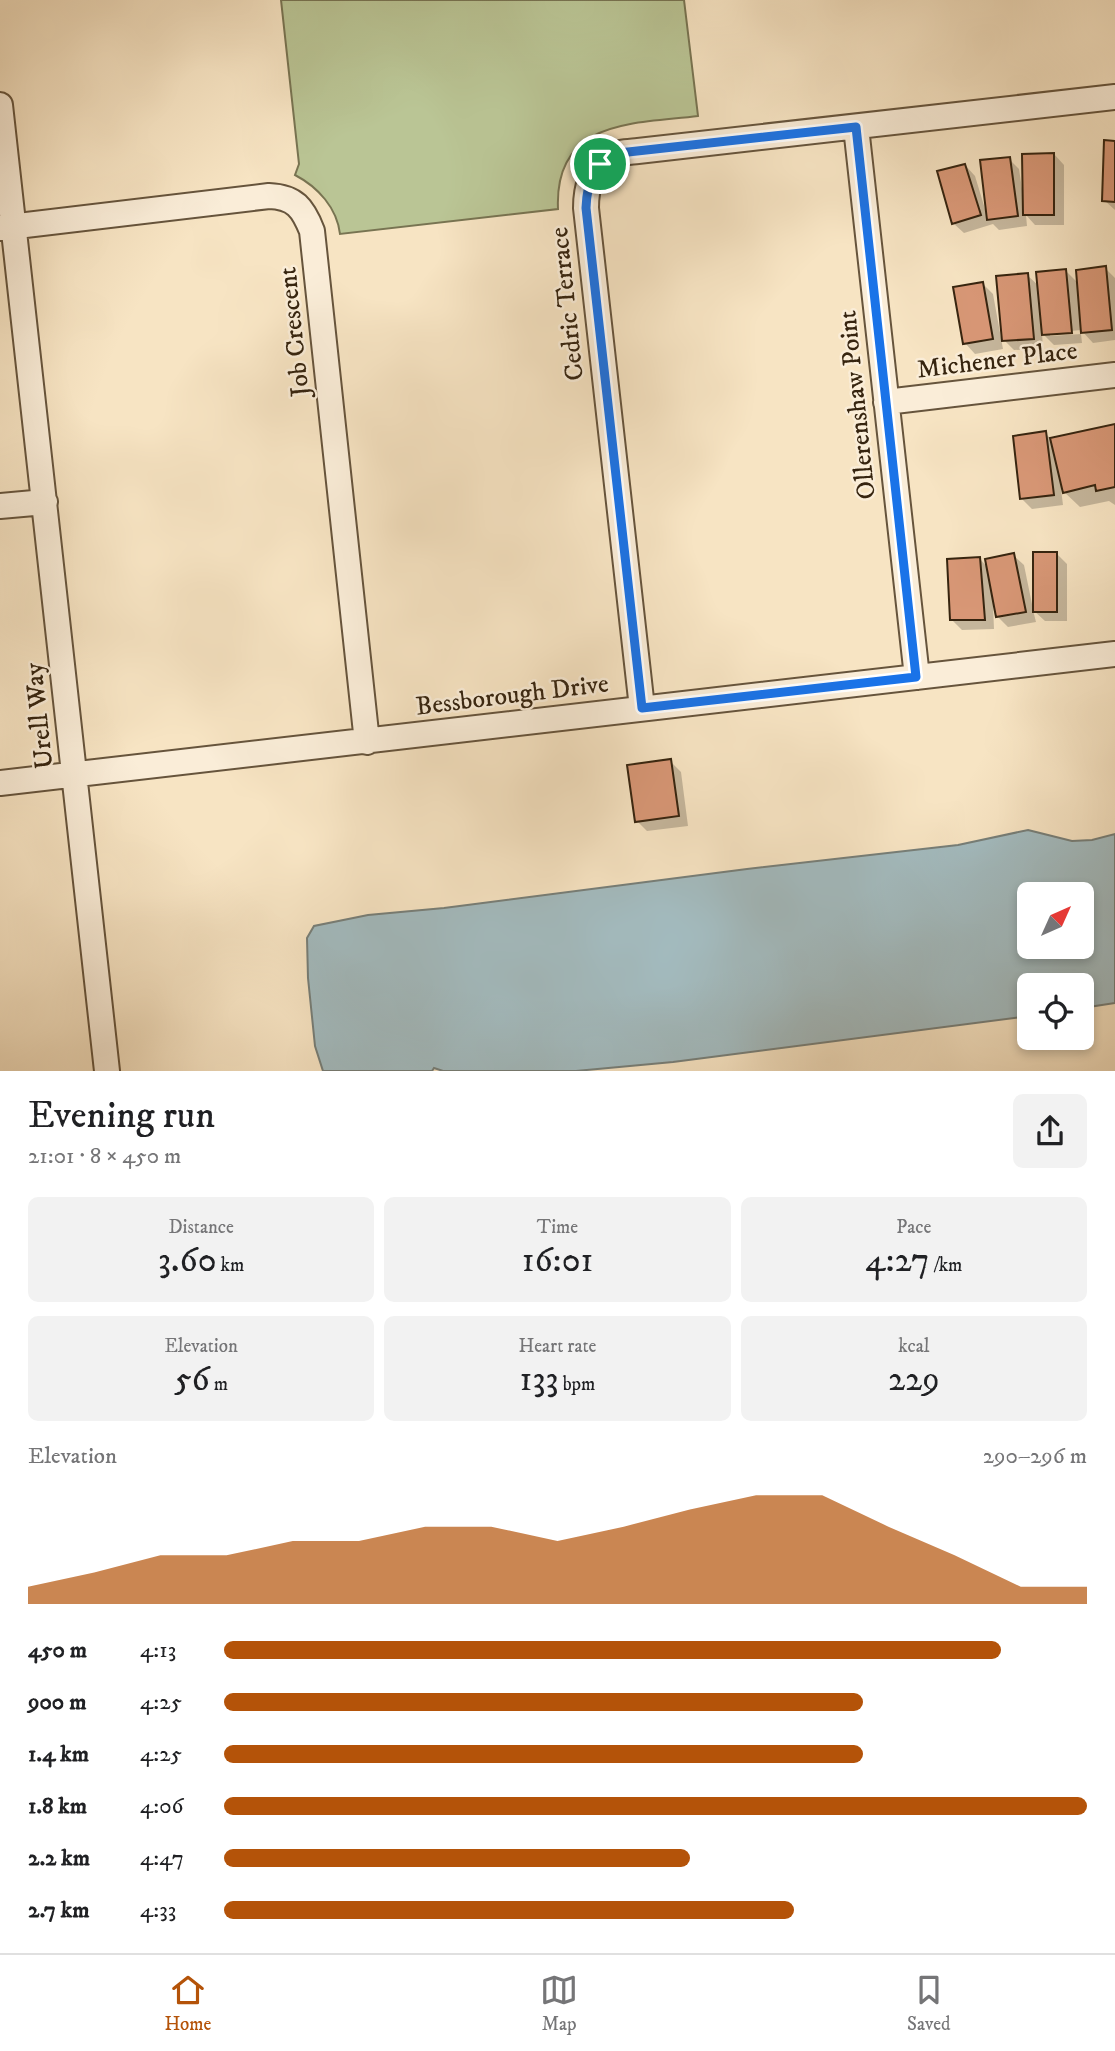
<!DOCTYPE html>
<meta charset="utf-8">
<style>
:root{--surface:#fff;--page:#f2f2f2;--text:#202124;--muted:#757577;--line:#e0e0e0;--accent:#b45309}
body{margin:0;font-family:"IM FELL DW Pica",serif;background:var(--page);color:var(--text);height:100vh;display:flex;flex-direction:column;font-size:26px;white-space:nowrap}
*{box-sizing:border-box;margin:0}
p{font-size:23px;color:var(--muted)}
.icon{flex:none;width:38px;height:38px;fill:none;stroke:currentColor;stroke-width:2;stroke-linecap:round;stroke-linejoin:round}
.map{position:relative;height:1071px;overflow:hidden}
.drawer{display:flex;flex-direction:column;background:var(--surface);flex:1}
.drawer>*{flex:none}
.needle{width:46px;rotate:45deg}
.controls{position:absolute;left:1017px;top:882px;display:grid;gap:14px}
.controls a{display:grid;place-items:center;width:77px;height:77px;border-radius:10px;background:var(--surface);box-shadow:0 4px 10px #0003;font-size:35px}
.pin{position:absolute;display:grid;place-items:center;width:60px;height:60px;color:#fff;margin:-30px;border:4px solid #fff;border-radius:50%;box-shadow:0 2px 7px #0007}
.round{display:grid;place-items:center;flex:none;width:74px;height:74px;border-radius:10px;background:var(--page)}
.summary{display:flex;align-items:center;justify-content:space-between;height:119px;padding:0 28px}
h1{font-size:38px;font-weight:600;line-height:52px}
.figures{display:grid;grid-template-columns:repeat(3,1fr);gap:10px;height:119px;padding:7px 28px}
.figures div{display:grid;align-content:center;border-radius:10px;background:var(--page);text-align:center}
.figures b{font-size:35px;font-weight:600}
.figures small{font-size:19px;font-weight:400}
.figures p{font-size:19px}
.chart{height:196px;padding:14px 28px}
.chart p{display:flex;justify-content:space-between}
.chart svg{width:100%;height:126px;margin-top:7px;fill:var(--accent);opacity:.7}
ul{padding:0 28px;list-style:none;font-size:23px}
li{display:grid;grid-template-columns:112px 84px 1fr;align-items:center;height:52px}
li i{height:18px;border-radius:9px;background:var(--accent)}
.tab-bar{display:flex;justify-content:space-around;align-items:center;height:98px;border-top:2px solid var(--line);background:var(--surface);font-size:19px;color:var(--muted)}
.tab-bar a{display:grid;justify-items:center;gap:4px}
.tab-bar .active{color:var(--accent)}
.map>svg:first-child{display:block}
.green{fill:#bac595;stroke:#787452;stroke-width:2}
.water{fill:#a3bbbf;stroke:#777f79;stroke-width:2;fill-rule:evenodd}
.shadow{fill:#0003}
.building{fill:#d89776;stroke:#36240f;stroke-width:2}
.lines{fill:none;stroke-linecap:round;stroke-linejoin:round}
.minor-casing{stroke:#66543c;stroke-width:28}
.minor{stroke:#faedd8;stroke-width:24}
.route-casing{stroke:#fff;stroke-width:14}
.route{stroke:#1a73e8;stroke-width:9}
.labels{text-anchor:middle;stroke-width:5;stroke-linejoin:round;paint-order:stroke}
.street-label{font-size:26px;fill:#36240f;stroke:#faedd8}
</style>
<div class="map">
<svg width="1115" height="1071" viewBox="0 0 1115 1071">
<rect width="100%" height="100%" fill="#f7e4c3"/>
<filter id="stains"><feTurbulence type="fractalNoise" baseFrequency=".00286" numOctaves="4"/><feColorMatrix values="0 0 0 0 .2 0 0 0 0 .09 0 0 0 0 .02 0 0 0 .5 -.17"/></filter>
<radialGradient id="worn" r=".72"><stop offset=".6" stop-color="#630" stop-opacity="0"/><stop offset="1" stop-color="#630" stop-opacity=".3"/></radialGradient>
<!-- green -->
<path class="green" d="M281,0H684L698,116C633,124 554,119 558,209L340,234C337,208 318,187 295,175L299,164Z"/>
<!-- water -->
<path class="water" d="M1028,830L1072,841L1092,840L1115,834V1003L1082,1008V985H1029V1016L673,1062L576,1071H443L434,1068L432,1071H323L315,1046L308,978L307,938L314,926L368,915L444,908L747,869L958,845ZM1029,894H1082V947H1029Z"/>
<!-- shadow -->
<path class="shadow" d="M1115,143V210L1104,200Z
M1054,154L1064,165V225H1035L1026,215L1027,226L999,230L993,224L964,233L953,223L965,165L975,176L985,209L987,208L1009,159L1019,169L1022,189H1024Z
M1105,268L1115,278V340L1093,343L1081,330L1050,333V336L1081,334L1082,343L1054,345L1042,333L1043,349L1014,350L1003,339L1027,275L1039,286L1065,270L1079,284Z
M983,284L993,294L1003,349L975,354L965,343Z
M1115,426V505L1109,501L1080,507L1061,489L1063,505L1032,509L1022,499L1045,433L1052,440Z
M1057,554L1067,564V621H1045L1033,610L1036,622L1008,627L998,617L995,603L993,604L994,629L962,630L952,620L980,559L988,568L1013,555L1024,565L1033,609H1034Z
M670,761L681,772L688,826L647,831L637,821Z"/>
<!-- building -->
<path class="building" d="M1104,140L1115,141V202L1102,201Z
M1054,153V215H1023L1022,154Z
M1010,157L1018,216L987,220L980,160Z
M965,164L981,215L952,224L937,171Z
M1106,266L1112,330L1081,333L1076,270Z
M1066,269L1072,333L1042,335L1036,272Z
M1028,273L1034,339L1002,341L996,276Z
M983,282L993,339L963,344L953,287Z
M1115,424V487L1096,491L1095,485L1063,493L1050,438Z
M1046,431L1054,495L1020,499L1013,436Z
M1033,552H1057V612H1033Z
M1014,553L1026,612L996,617L985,559Z
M980,557L985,620H950L947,559Z
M671,759L679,816L635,822L627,765Z"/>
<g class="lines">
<!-- minor casing -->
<g class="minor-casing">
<path id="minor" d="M0,105L107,1071
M856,127L917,677
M0,228L269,196C295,197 303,208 312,231L367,742
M886,402L1115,375
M0,506L45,502
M642,708L586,208C586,189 591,167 609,157C617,152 628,152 638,151L1115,97
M0,783L1115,654"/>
</g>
<!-- minor -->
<use href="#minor" class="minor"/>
</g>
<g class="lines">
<!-- route casing -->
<g class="route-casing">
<path id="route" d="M856,127L916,677L642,708L586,208C587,183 593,162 619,153Z"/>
</g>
<!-- route -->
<use href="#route" class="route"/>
</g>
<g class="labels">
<!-- street labels -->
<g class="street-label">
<text transform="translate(566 304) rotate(-96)" y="9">Cedric Terrace</text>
<text transform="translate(293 332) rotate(-96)" y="9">Job Crescent</text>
<text transform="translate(997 359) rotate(-7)" y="9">Michener Place</text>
<text transform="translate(856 405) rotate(-96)" y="9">Ollerenshaw Point</text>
<text transform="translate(512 694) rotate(-7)" y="9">Bessborough Drive</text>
<text transform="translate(38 716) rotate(-96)" y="9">Urell Way</text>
</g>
</g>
<rect width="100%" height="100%" filter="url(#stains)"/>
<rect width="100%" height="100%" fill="url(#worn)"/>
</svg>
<div class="controls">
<a><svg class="needle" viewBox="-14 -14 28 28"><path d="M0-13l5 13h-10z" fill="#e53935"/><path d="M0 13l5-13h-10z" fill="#757577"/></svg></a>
<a><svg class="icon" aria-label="locate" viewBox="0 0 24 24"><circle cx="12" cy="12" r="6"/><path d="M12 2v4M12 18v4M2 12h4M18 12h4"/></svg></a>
</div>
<div class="pin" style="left:600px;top:164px;background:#1e9e55"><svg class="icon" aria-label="arrive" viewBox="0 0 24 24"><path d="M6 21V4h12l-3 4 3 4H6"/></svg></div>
</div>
<section class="drawer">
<div class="summary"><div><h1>Evening run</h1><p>21:01 · 8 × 450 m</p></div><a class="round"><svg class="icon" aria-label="share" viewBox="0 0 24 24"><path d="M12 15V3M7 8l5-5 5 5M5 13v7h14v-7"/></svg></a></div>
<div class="figures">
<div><p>Distance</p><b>3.60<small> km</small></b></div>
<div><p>Time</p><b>16:01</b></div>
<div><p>Pace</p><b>4:27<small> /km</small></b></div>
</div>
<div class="figures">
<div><p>Elevation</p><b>56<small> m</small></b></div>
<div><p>Heart rate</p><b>133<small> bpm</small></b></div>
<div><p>kcal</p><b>229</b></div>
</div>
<div class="chart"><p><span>Elevation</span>290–296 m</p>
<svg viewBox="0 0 160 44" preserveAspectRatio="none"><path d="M0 44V38L10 33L20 27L30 27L40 22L50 22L60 17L70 17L80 22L90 17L100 11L110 6L120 6L130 17L140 27L150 38L160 38V44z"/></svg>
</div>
<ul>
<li><b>450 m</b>4:13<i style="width:90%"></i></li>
<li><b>900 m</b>4:25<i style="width:74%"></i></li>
<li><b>1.4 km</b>4:25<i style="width:74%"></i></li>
<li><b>1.8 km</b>4:06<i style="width:100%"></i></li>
<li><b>2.2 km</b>4:47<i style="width:54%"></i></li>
<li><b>2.7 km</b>4:33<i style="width:66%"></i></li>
</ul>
</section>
<nav class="tab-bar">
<a class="active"><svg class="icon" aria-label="home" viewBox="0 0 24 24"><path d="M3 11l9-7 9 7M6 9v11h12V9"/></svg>Home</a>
<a><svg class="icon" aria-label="map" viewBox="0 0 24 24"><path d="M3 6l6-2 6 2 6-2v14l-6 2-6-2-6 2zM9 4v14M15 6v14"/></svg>Map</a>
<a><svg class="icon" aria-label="saved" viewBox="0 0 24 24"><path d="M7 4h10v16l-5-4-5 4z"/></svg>Saved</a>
</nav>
